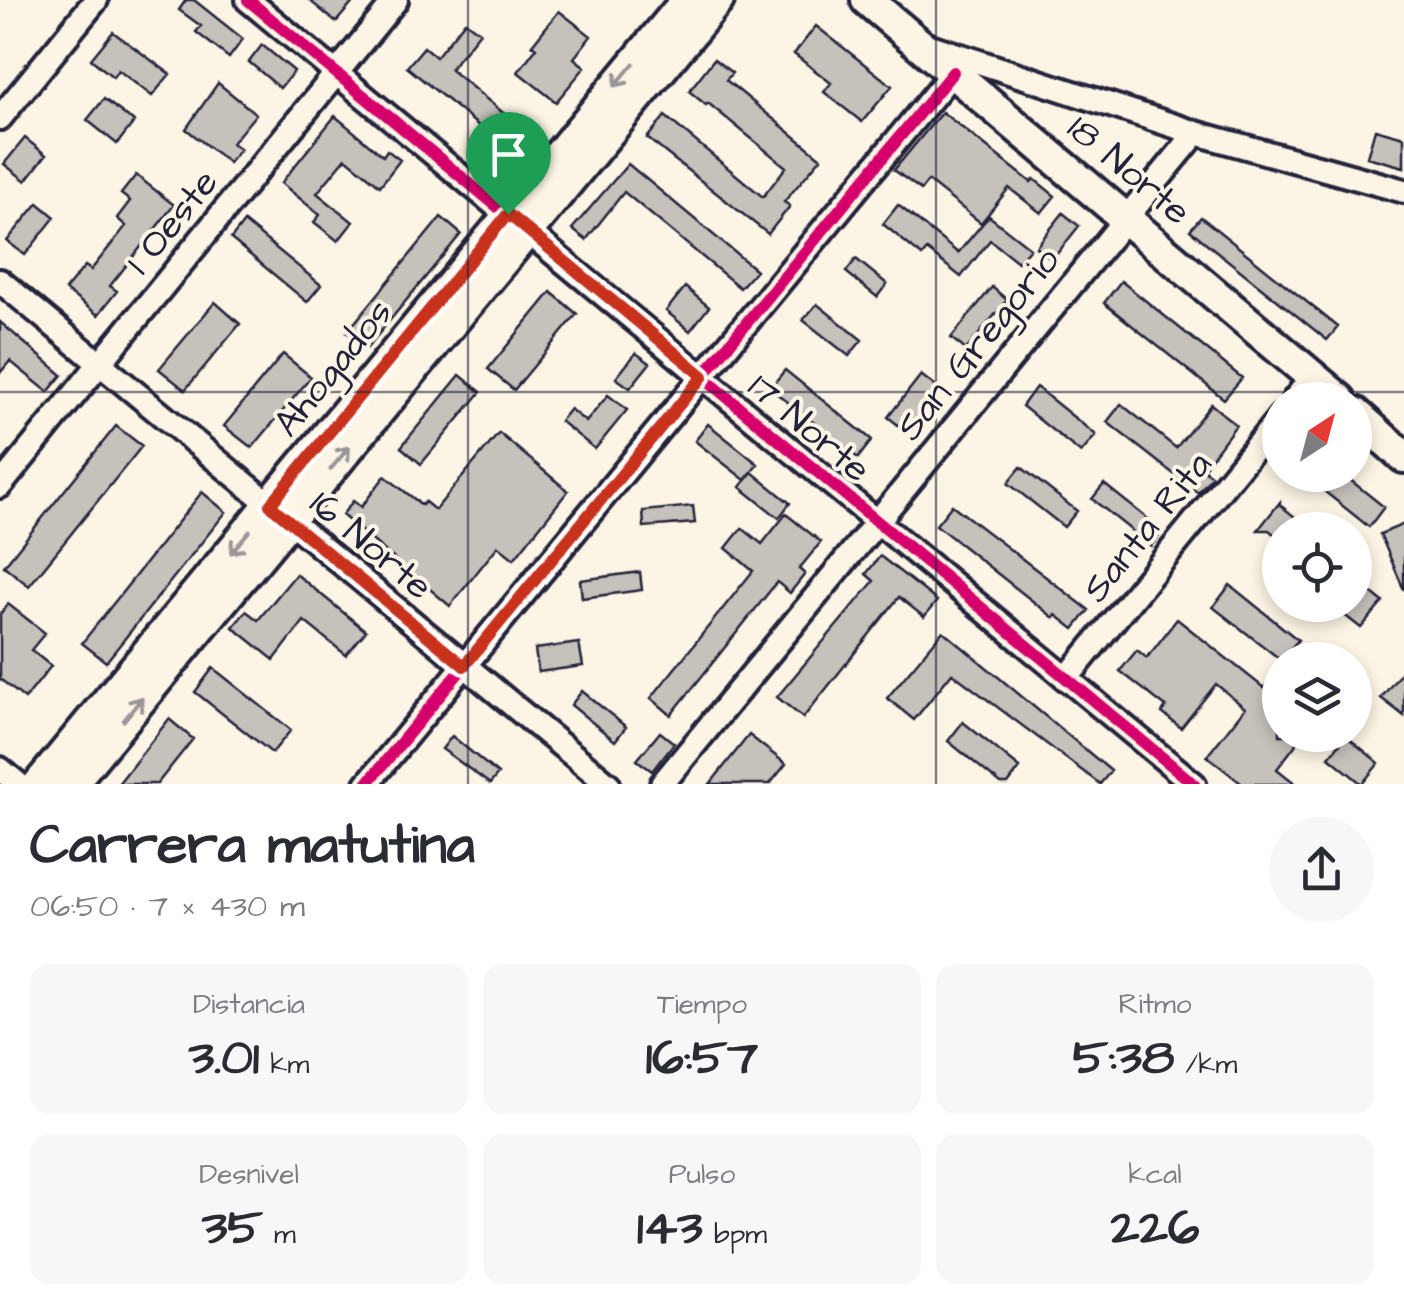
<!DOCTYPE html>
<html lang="es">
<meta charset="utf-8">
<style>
:root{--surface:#fff;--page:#f7f7f7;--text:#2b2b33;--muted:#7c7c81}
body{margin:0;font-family:"Architects Daughter",sans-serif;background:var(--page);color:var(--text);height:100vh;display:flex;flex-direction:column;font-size:38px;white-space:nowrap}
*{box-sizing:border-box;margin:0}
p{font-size:32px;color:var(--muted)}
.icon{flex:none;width:55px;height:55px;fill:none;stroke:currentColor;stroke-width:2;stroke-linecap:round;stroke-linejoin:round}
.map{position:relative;height:784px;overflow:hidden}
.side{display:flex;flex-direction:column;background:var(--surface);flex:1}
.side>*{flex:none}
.needle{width:65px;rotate:36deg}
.controls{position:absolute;left:1262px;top:382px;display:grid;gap:20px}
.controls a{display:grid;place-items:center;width:110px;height:110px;border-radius:50%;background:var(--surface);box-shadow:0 5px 15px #0003;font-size:50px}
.pin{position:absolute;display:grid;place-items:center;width:85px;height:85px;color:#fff;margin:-102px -42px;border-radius:50% 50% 50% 0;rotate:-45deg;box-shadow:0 0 10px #0007}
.pin .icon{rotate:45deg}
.round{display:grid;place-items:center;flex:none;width:105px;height:105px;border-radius:52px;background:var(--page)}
.overview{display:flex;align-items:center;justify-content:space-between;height:170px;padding:0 30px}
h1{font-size:55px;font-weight:700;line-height:75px}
.figures{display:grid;grid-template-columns:repeat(3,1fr);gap:15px;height:170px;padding:10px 30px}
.figures div{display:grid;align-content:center;border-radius:20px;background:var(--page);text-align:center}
.figures b{font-size:50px;font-weight:700}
.figures small{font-size:28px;font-weight:400}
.figures p{font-size:28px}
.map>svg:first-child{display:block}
.building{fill:#c6c1bb;stroke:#22223b;stroke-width:2.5}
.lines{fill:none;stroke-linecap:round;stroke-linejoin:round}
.street-casing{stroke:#22223b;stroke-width:30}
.secondary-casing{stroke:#22223b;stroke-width:38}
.street{stroke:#fcf5e5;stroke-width:22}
.secondary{stroke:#fcf5e5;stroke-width:30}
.cycleway-casing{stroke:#fcf5e5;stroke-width:19}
.cycleway{stroke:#d6006c;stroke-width:12}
.oneway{stroke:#9a9698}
.route-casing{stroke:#fff;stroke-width:20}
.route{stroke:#c8321e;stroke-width:12}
.grid{fill:none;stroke:#22223b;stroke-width:2.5;stroke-opacity:0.55}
.labels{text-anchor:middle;stroke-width:8;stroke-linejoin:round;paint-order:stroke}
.street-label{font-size:38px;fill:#22223b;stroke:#fcf5e5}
</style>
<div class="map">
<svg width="1404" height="784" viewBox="0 0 1404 784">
<rect width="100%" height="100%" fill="#fcf5e5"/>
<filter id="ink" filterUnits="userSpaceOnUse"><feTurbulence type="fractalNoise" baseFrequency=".01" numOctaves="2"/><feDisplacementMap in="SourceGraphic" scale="20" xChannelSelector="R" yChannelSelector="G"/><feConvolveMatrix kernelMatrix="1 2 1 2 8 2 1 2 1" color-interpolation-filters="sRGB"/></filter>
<g filter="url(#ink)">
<!-- building -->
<path class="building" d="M186,0H194L243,39L229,58L196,32L201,26L179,10Z
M309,0H355L336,22Z
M559,11L591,36L574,58L585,67L556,102L518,72L536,48L532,45Z
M465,21L480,32L450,69L524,130L508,150L407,67L424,47L436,57Z
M816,26L892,86L862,122L824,92L831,83L794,54Z
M113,32L170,74L152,96L118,70L113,77L91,59Z
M262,45L294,71L280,88L249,62Z
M714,59L732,73L726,80L821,158L784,202L790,206L768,234L647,138L665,116L763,197L786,167L708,103L706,105L689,91Z
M218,83L256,114L232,143L240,149L229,163L186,129Z
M104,99L134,122L117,144L87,120Z
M942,112L1031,182L1034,179L1055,196L1041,213L1009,188L981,223L928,181L921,190L894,170Z
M335,116L383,156L387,150L400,160L380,186L346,158L317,193L353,222L338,241L314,222L320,215L281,183Z
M1375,129L1404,137V167L1367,157Z
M25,138L46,155L26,181L4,164Z
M628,164L756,270L740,288L624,192L586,240L572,229Z
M136,175L174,205L110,286L117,291L98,315L65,290L85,266L91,270L126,226L117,218L130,201L121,194Z
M38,203L55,217L25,255L7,241Z
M898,205L958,253L989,216L1030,248L1018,262L990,240L961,277L927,250L922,256L883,224Z
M1063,213L1079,226L1052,260L1036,247Z
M441,217L461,234L367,348L347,332Z
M1201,217L1338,327L1327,340L1190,230Z
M244,222L321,285L307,302L231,239Z
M856,259L887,284L877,297L846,272Z
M1121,281L1242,378L1224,399L1104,303Z
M685,287L709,307L690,331L666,311Z
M992,287L1007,300L966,350L951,338Z
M551,292L577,314L514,390L488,369Z
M215,302L240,324L185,390L159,369Z
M817,304L862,340L849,356L803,320Z
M0,322L62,375L48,392L10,361L0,373Z
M636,353L650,363L630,388L616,378Z
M283,354L311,377L252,448L224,426Z
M785,370L872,440L858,458L770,388Z
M460,375L481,392L421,464L401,447Z
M921,375L940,390L907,432L888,417Z
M1036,387L1096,435L1081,453L1022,406Z
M608,395L627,410L595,449L560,421L570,409L586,422Z
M1121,404L1176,448L1211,404L1236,425L1203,469L1212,476L1198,493L1107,422Z
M708,424L758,464L745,480L695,441Z
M116,426L142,446L29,586L4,566Z
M499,433L568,491L514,559L498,546L450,606L342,515L353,501L361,507L385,476L422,505L425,502L435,510Z
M1021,467L1077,511L1064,527L1008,483Z
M752,472L790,503L779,518L740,487Z
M1304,475H1344L1384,507L1369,527Z
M1104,484L1163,531L1151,546L1092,499Z
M202,492L226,512L106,662L82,643Z
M1280,502V505L1311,530H1280V539L1269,530H1258Z
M952,505L1089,610L1074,629L1056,615L1054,618L936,525Z
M693,506L695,523L644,527L643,511Z
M786,514L821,542L799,569L805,574L790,593L777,582L671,715L651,698L753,571L726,548L742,528L762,544Z
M1404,524V590L1380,534Z
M880,556L937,601L924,617L899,597L803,718L777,697L874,581L866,574Z
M640,572L642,590L582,598L580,580Z
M296,574L366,631L346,655L304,621L274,660L233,627L246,611L258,620Z
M1355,579L1383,602L1361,628L1343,614L1350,605H1355Z
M1230,585L1298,640L1281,660L1213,607Z
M8,604L45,633L31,650L51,666L25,699L0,679V614Z
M1177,619L1264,688L1280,667V735H1303L1277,769L1296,784H1242L1207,756L1245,708L1216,684L1181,728L1162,713L1166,707L1120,671L1137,650L1147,658Z
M943,631L1111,771L1100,784L952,673L914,720L887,698Z
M579,643L583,666L538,672L535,649Z
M213,668L291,730L272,753L195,692Z
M1404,669V716L1381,698Z
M582,691L626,727L615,741L571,705Z
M169,719L193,739L157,784H118Z
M963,722L1020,768L1008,784H1001L948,741Z
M660,732L674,743L652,771L637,760Z
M749,735L786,764L770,784H710Z
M452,736L498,774L490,784L442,749Z
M1346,736L1379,763L1362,784L1329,757Z"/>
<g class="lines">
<!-- street casing -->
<g class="street-casing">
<path id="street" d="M248,0L1194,784
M924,44L1196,133L1404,191
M0,118L96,0
M0,281L608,784
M1294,400L1313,376
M0,486L396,0
M1066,679L1280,417
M0,769L18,784
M367,784L953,72
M662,784L1196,133"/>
</g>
<!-- secondary casing -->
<g class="secondary-casing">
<path id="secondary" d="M867,0L1340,400
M1355,413L1404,457
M39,784L687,0
M71,784L718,0"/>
</g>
<!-- street -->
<use href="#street" class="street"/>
<!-- secondary -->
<use href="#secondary" class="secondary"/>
<!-- cycleway casing -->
<g class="cycleway-casing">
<path id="cycleway" d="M248,0L1194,784
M367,784L953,72"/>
</g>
<!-- cycleway -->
<use href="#cycleway" class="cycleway"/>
</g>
<!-- one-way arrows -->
<defs><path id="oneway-shaft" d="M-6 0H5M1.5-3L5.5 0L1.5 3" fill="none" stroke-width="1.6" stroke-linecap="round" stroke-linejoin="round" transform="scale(2.5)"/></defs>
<g class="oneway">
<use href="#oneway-shaft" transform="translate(624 75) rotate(130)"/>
<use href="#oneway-shaft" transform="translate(340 458) rotate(-50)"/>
<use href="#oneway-shaft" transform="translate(240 542) rotate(130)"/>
<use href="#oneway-shaft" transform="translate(133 709) rotate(-51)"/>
</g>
</g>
<g class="lines" filter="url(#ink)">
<!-- route casing -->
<g class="route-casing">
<path id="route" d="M508,214L703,376L464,666L270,505Z"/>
</g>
<!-- route -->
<use href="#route" class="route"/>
</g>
<!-- grid -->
<path class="grid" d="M468,0V784M936,0V784M0,392H1404"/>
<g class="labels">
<!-- street labels -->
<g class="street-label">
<text transform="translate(1130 169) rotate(40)" y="13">18 Norte</text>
<text transform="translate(171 221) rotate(-51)" y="13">1 Oeste</text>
<text transform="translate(977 343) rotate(-51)" y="13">San Gregorio</text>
<text transform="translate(332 367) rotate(-51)" y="13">Ahogados</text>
<text transform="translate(810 427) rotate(40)" y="13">17 Norte</text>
<text transform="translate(1146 526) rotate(-51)" y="13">Santa Rita</text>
<text transform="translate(372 544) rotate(40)" y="13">16 Norte</text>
</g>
</g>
</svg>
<div class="controls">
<a><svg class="needle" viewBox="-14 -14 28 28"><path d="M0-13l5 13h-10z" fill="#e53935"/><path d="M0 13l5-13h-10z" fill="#7c7c81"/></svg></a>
<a><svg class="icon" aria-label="locate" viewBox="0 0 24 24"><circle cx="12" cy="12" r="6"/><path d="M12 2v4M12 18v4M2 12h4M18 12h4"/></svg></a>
<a><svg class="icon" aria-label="layers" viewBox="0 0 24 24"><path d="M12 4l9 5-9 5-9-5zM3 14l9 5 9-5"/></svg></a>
</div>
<div class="pin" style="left:508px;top:214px;background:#1e9e55"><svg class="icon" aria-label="arrive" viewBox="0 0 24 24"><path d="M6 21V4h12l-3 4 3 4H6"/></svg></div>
</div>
<section class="side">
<div class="overview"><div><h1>Carrera matutina</h1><p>06:50 · 7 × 430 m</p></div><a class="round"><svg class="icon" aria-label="share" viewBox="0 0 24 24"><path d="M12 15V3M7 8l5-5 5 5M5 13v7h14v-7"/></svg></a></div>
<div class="figures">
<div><p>Distancia</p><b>3.01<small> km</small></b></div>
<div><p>Tiempo</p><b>16:57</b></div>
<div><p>Ritmo</p><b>5:38<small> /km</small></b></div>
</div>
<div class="figures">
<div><p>Desnivel</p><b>35<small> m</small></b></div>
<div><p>Pulso</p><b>143<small> bpm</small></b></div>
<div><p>kcal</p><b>226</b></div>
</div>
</section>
